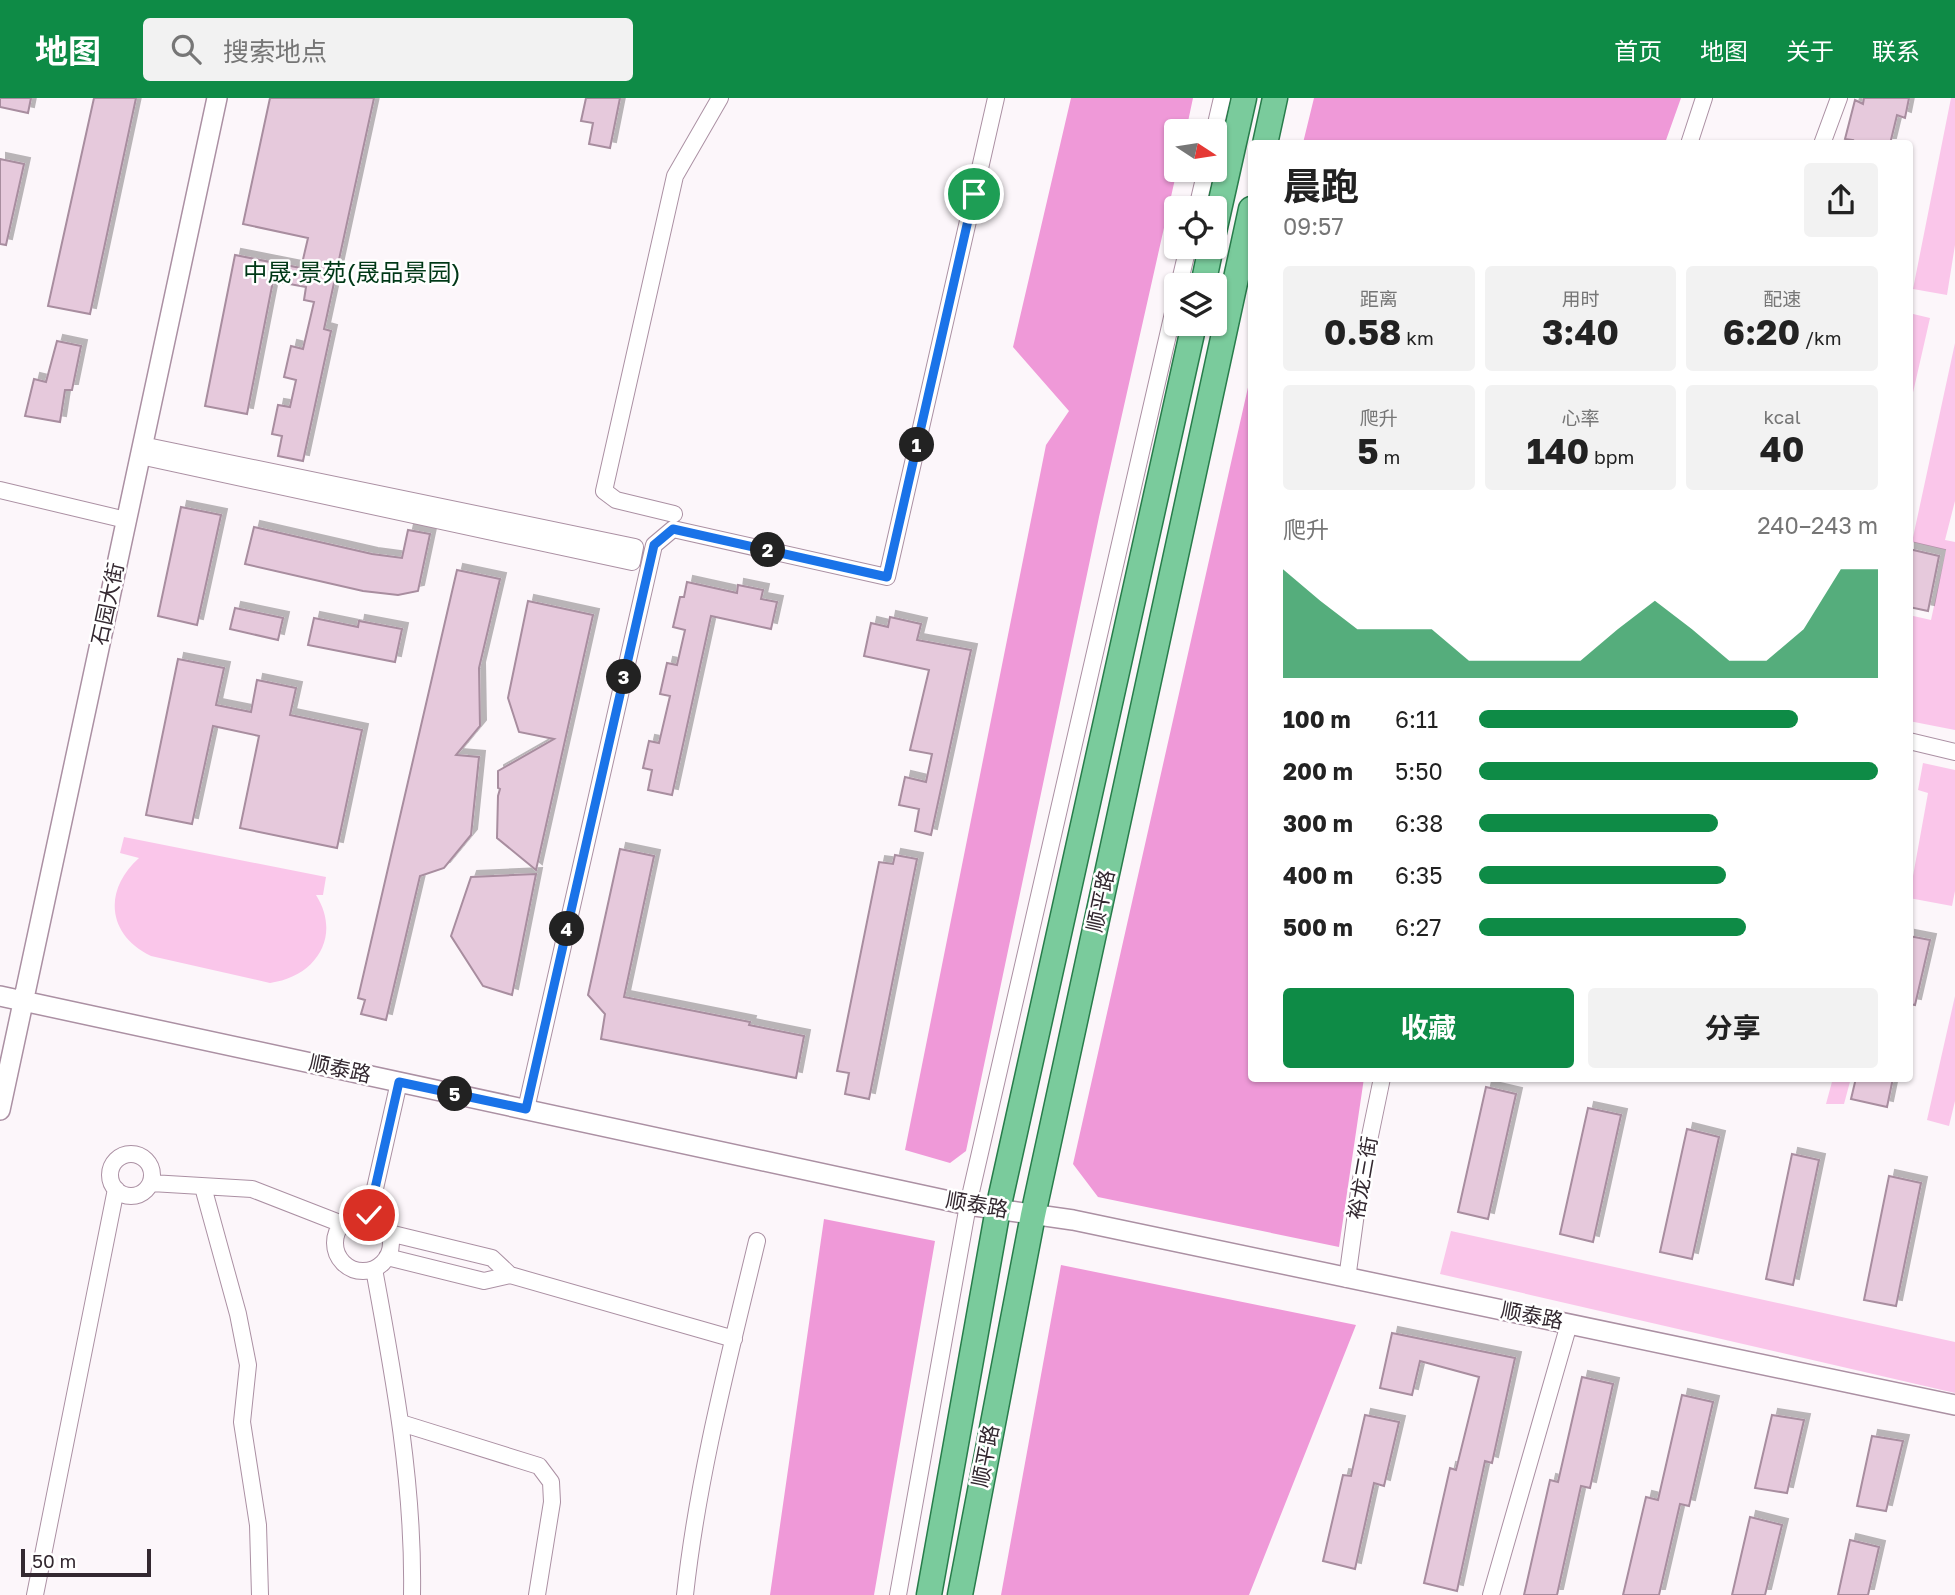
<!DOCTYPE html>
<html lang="zh">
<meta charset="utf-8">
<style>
:root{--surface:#fff;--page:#f2f2f2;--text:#222;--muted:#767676;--accent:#0e8b46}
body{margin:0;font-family:"Golos Text","Noto Sans SC",sans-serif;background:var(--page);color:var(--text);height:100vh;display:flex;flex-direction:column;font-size:26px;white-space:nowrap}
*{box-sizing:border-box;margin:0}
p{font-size:23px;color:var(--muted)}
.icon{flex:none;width:38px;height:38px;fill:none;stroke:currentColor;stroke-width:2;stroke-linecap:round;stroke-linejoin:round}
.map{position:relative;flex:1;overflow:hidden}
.side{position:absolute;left:1248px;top:42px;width:665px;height:942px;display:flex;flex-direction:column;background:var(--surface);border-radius:7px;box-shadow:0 2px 5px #0004}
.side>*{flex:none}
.needle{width:46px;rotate:102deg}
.fabs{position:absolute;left:1164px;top:21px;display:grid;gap:14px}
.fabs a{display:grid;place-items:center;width:63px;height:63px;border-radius:7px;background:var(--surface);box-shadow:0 2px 5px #0004;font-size:35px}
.scale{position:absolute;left:21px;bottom:18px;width:130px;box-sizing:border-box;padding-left:7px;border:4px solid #332830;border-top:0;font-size:19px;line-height:24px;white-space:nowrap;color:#332830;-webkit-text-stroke:5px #fff;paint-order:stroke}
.pin{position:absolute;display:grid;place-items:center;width:60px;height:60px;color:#fff;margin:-30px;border:4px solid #fff;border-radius:50%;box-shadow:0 2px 7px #0007}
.km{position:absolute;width:35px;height:35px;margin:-18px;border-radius:50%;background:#222;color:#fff;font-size:19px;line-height:35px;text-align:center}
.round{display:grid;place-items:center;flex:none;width:74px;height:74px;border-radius:7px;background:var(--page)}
.summary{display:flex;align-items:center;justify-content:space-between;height:119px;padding:0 35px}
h1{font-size:38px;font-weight:700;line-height:52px}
.metrics{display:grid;grid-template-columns:repeat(3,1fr);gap:10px;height:119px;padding:7px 35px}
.metrics div{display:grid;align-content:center;border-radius:7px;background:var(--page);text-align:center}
.metrics b{font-size:35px;font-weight:700}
.metrics small{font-size:19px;font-weight:400}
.metrics p{font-size:19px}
.chart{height:196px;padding:14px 35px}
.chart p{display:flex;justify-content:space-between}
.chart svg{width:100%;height:126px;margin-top:7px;fill:var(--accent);opacity:.7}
.button{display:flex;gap:14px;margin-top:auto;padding:14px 35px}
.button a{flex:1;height:80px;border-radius:7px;background:var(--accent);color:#fff;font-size:28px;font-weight:700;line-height:80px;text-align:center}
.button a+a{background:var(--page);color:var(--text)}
ul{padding:0 35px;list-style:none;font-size:23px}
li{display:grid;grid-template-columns:112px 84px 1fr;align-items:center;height:52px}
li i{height:18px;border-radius:9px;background:var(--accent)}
header{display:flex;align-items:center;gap:42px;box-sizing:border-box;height:98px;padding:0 35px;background:var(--accent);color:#fff}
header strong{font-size:33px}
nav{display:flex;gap:38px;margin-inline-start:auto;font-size:24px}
.search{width:490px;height:63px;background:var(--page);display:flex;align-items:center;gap:18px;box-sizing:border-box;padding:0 24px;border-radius:7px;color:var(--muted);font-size:26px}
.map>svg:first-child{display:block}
.green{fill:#fac6ea}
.forest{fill:#ef99d8}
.building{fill:#e6c9dc;stroke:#a88d9f;stroke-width:2;filter:url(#shadow)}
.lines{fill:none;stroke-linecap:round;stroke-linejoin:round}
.minor-casing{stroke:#ab90a3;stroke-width:18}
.tertiary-casing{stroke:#ab90a3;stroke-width:22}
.primary-casing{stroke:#287c4b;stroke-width:27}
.minor{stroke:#fff;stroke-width:16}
.tertiary{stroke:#fff;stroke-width:19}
.primary{stroke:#7acb9c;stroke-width:24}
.route-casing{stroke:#fff;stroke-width:14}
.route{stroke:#1a73e8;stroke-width:9}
.labels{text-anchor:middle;stroke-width:5;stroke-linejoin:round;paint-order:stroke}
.street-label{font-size:21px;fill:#332830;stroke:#fff}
.quarter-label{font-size:24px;fill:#003817;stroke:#fff}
</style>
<header>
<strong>地图</strong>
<div class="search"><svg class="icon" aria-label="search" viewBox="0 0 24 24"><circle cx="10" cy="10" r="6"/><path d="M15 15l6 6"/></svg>搜索地点</div>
<nav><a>首页</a><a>地图</a><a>关于</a><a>联系</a></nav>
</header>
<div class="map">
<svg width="1955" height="1497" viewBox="0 0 1955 1497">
<defs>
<filter id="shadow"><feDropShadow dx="6" dy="-6" stdDeviation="0" flood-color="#0004"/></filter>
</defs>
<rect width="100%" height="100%" fill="#fcf6fa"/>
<!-- green -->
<path class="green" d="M1951,0H1955V147L1947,197L1913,191Z
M1909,215L1930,220L1912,299L1909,298Z
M1955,245V403L1945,442L1955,444V632L1909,623V517L1931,522L1946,452L1912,444Z
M1923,665L1955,672V793L1952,808L1909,800L1928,695L1918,692Z
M124,739L326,779L323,797H316C342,838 316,879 270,885L151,858C107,837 103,792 139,760L120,755Z
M1955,898V1003L1949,1028L1927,1022Z
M1833,980H1851L1844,1006H1826Z
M1451,1133L1955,1244V1295L1440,1176Z"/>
<!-- forest -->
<path class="forest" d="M1071,0H1193L1186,33H1176L1177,72L1099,419L966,1053L950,1065L905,1052L1046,347L1069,313L1013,249Z
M1314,0H1681L1665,45H1303Z
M1251,276V980H1364L1339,1149L1098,1099L1073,1066Z
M824,1121L935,1143L874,1497H770Z
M1061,1167L1356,1227L1249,1497H1001Z"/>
<!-- building -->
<path class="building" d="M0,0H31L28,15L0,9Z
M94,0H136L90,216L48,208Z
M270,0H374L324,231L331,233L303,363L278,358L282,338L272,336L278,307L290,309L296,282L284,279L291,248L303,251L314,204L304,202L306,189L273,183L247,316L205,308L235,157L301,170L308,140L243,126Z
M586,0H620L610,50L589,46L593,25L581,23Z
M1864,0H1909L1905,20L1897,17L1890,46H1852L1853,42L1845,41L1855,2L1863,6Z
M0,61L24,66L6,147L0,146Z
M57,243L81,248L72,292H65L60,324L25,318L34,281L46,284Z
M181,409L221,417L197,527L158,518Z
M254,429L372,456L402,460L408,432L430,436L418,493L398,497L363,493L245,466Z
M1909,451L1939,458L1928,513L1909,509Z
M457,472L500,481L479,570L480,628L456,657L479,659L471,737L444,770L420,778L386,922L361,916L365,902L358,900Z
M687,484L737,495L738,487L763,492L761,501L777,504L771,531L711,518L672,697L648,692L652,672L643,670L649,643L659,645L670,598L660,596L667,565L677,567L685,532L673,529L680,499H684Z
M528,503L593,517L536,772L497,740L498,698L500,691L498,690V673L554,641L519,634L508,600Z
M235,510L283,520L278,542L230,531Z
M890,519L921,526L917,542L971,552L931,737L915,733L919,711L899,707L905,679L926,684L932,656L910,652L929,572L864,558L871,525L888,529Z
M314,520L358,529L359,523L402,531L395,564L308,547Z
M178,561L224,570L216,607L251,614L257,582L296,590L290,617L362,632L337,750L240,730L259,638L213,628L192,726L146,717Z
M620,751L654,758L624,899L750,924L749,927L804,938L796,980L601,941L605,916L588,897Z
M895,757L917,761L869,1001L845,996L849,975L837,973L879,764L893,766Z
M536,776L512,897L483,888L451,838L471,779Z
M1909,838L1930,842L1915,907L1909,906Z
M1856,980H1893L1887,1009L1851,1001Z
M1486,989L1516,996L1488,1121L1458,1114Z
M1588,1010L1621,1017L1593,1144L1560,1136Z
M1687,1031L1719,1039L1692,1161L1660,1154Z
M1792,1056L1819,1062L1793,1187L1766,1181Z
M1889,1078L1921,1085L1896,1208L1864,1202Z
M1392,1235L1515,1260L1492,1365L1485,1363L1457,1493L1424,1485L1450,1370L1456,1372L1479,1279L1420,1263L1412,1297L1380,1290Z
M1582,1279L1613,1286L1590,1390L1581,1388L1557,1497H1524L1550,1382L1558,1384Z
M1682,1297L1713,1304L1689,1408L1680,1406L1659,1497H1623L1646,1399L1658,1402Z
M1365,1317L1399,1324L1384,1388L1374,1385L1355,1471L1323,1463L1343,1377L1351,1378Z
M1772,1317L1804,1322L1787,1395L1755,1390Z
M1872,1338L1903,1343L1886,1413L1857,1408Z
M1750,1419L1782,1427L1765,1497H1732Z
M1850,1442L1879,1449L1868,1497H1838Z"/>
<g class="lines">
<!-- minor casing -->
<g class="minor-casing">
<path id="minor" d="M1214,34L1222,0
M1689,46L1704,0
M1822,46L1839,0
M1197,110L1206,72
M1179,187L1188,149
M140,358L632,464L635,449L142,347
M0,392L126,422
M674,416L616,402L604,393L675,78L720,0
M1909,643L1955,654
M526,1011L654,447L673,431L887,479L996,0
M110 1077a21 21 0 1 1 42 0a21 21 0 1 1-42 0Z
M151,1085L252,1091L342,1126
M203,1089L238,1216L248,1267L242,1324L258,1427L260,1497
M369,1117L399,984
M335 1145a28 28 0 1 1 56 0a28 28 0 1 1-56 0Z
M387,1159L484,1183L510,1177L492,1160L389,1135
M374,1171C394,1279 414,1387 412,1497
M510,1177L734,1241
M1347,1181L1360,1086L1382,980
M401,1325L539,1368L551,1384L552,1404L537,1497
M35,1497L116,1091
M685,1497C698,1377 729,1260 757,1143
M898,1497L968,1107L1176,202
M1491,1497L1569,1226"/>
</g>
<!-- tertiary casing -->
<g class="tertiary-casing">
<path id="tertiary" d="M0,898L968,1107L1073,1122L1955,1307
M0,1012L217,0"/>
</g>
<!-- primary casing -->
<g class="primary-casing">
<path id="primary" d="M1265,46L1275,0
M1214,134L1244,0
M1203,187L1211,149
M929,1497L998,1111L1194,226
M960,1497L1033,1117L1251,111"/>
</g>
<!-- minor -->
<use href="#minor" class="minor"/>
<!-- tertiary -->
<use href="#tertiary" class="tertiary"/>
<!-- primary -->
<use href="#primary" class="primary"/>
</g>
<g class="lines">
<!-- route casing -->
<g class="route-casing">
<path id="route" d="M369,1117L399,984L526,1011L654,447L673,431L887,479L974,96"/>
</g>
<!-- route -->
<use href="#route" class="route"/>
</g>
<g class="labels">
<!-- street labels -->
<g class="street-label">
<text transform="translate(108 506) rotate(-78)" y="7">石园大街</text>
<text transform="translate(1101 803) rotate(-78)" y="7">顺平路</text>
<text transform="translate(340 971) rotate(12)" y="7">顺泰路</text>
<text transform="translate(1363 1080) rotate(-80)" y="7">裕龙三街</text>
<text transform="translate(977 1107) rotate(10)" y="7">顺泰路</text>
<text transform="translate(1532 1218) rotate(11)" y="7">顺泰路</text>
<text transform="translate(986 1358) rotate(-79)" y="7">顺平路</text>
</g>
<!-- quarter labels -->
<g class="quarter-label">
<text x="352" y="183">中晟·景苑(晟品景园)</text>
</g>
</g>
</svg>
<div class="fabs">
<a><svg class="needle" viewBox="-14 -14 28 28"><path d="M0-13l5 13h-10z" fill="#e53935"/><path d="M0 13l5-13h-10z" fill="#767676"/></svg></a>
<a><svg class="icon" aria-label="locate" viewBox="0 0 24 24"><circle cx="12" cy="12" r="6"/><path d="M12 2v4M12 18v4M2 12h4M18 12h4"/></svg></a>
<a><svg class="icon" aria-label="layers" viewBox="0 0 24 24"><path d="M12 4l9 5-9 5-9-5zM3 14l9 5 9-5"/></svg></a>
</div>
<div class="scale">50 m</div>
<div class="pin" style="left:974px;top:96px;background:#1e9e55"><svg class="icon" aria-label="arrive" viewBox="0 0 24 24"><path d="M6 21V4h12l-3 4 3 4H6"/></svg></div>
<div class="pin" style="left:369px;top:1117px;background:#d93025"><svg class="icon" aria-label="check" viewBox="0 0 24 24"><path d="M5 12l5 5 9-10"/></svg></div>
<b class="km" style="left:917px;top:347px">1</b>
<b class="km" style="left:768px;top:452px">2</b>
<b class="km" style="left:624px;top:579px">3</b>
<b class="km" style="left:567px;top:831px">4</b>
<b class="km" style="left:455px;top:996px">5</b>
<section class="side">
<div class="summary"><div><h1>晨跑</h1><p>09:57</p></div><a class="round"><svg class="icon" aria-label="share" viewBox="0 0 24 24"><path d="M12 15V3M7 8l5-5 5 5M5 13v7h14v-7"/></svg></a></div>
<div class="metrics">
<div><p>距离</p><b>0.58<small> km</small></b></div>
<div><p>用时</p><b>3:40</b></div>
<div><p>配速</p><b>6:20<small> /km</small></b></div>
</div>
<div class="metrics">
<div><p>爬升</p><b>5<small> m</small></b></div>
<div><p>心率</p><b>140<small> bpm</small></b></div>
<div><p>kcal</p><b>40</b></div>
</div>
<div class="chart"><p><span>爬升</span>240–243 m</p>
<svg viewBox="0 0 160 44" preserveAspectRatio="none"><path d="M0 44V6L10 17L20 27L30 27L40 27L50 38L60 38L70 38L80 38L90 27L100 17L110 27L120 38L130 38L140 27L150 6L160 6V44z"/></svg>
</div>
<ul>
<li><b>100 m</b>6:11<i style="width:80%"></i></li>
<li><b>200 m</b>5:50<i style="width:100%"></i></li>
<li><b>300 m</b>6:38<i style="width:60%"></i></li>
<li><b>400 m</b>6:35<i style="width:62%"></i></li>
<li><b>500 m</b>6:27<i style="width:67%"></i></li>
</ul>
<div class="button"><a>收藏</a><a>分享</a></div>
</section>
</div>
